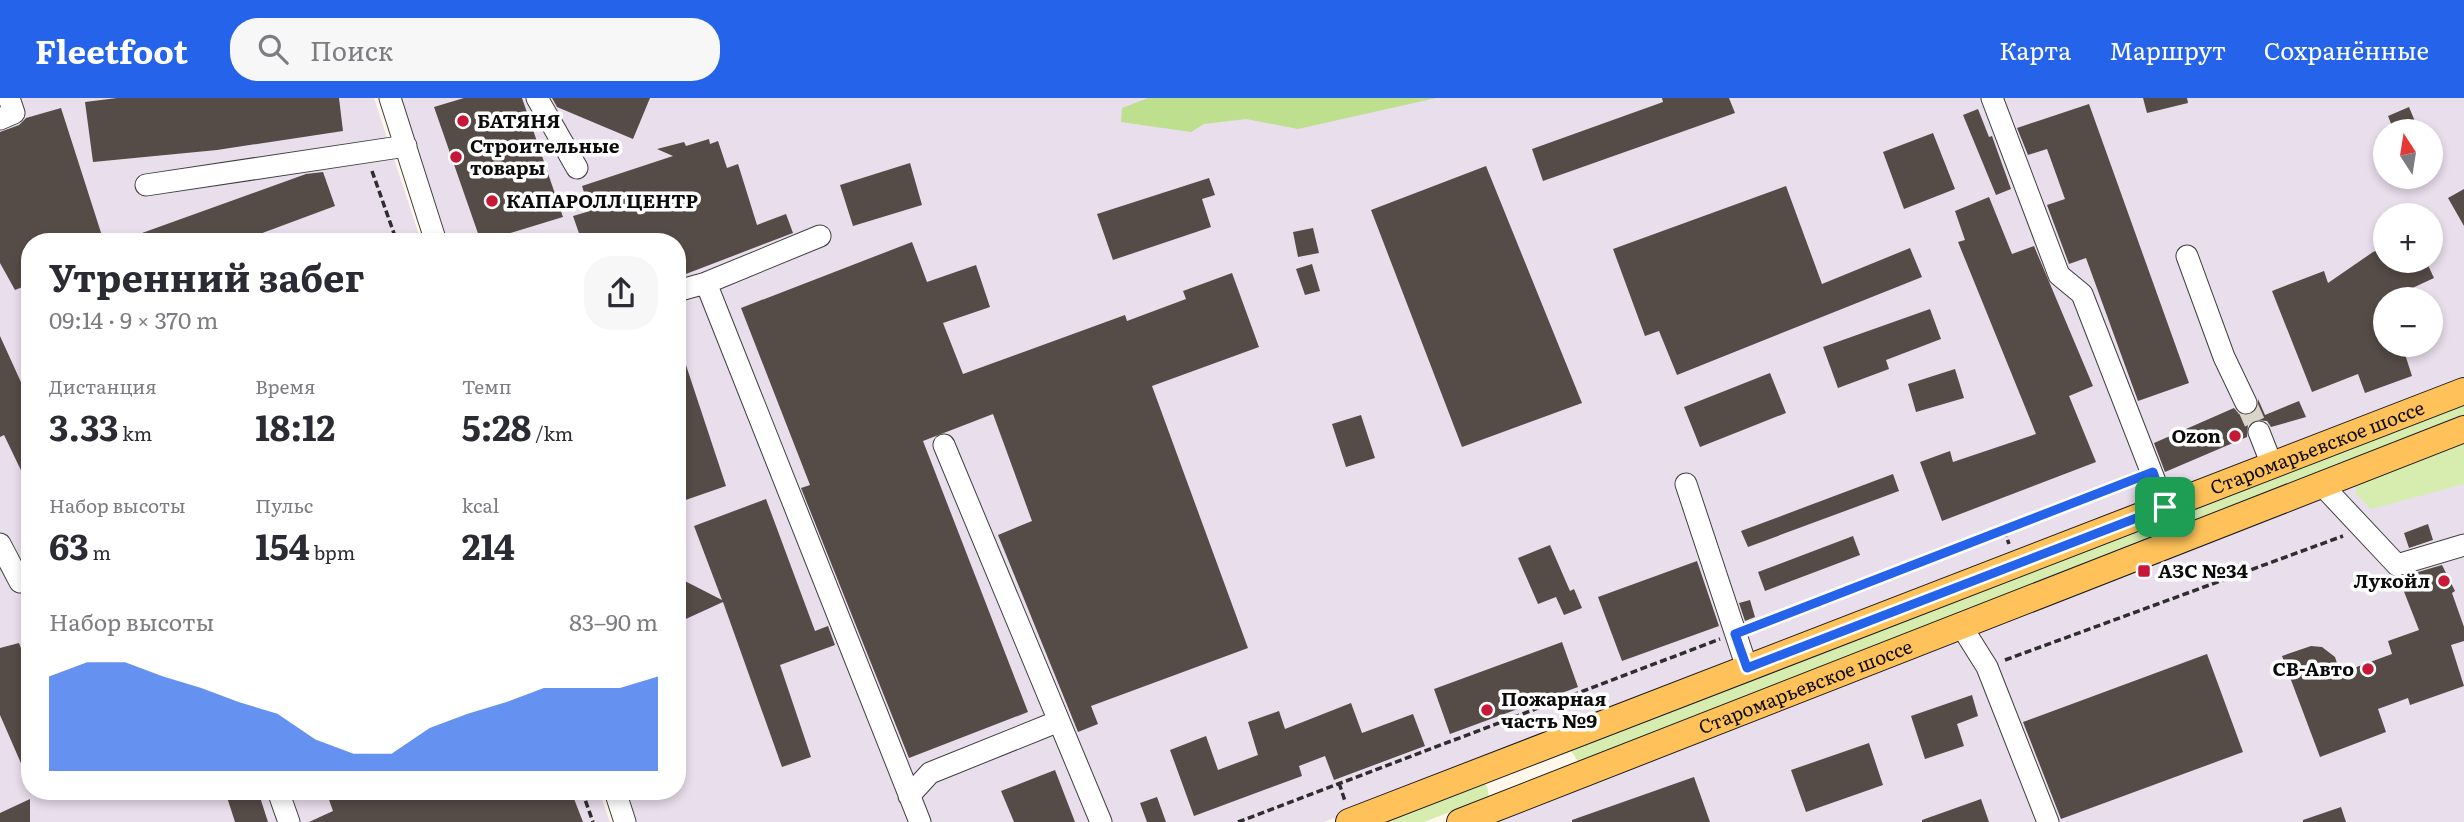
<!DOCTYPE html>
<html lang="ru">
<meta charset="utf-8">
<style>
:root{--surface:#fff;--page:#f7f7f7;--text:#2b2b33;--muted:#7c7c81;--accent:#2563eb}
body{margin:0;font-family:Literata,serif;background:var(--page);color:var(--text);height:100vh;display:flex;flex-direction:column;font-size:26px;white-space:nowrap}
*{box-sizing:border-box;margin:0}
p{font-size:23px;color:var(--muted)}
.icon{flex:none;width:38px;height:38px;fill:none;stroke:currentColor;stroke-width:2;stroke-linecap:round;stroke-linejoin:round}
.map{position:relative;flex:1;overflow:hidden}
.drawer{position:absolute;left:21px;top:135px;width:665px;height:567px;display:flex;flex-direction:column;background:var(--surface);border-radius:28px;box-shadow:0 4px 10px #0003}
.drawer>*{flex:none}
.needle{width:46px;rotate:348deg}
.fabs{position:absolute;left:2373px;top:21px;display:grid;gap:14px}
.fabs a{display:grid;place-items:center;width:70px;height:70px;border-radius:50%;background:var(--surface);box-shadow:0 4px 10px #0003;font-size:35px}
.pin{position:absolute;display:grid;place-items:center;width:60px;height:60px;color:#fff;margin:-30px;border-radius:14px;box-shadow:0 4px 10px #0006}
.round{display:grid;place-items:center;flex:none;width:74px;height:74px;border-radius:28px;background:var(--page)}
.summary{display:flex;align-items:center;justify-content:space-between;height:119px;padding:0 28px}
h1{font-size:38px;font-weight:700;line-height:52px}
.figures{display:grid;grid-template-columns:repeat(3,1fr);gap:10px;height:119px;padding:7px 28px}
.figures div{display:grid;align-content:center}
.figures b{font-size:35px;font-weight:700}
.figures small{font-size:19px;font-weight:400}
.figures p{font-size:19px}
.chart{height:196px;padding:14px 28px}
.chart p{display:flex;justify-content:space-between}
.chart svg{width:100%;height:126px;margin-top:7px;fill:var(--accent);opacity:.7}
header{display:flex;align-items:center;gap:42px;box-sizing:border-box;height:98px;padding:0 35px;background:var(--accent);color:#fff}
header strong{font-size:33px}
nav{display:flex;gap:38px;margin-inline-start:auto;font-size:24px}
.search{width:490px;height:63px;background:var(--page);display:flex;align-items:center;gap:18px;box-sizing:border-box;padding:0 24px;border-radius:28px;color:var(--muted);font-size:26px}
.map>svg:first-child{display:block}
.industrial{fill:#e9deec;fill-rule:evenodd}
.green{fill:#d7edb0}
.forest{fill:#bddf8e}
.building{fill:#554b47}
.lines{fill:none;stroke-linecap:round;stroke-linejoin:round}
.minor-tunnel{stroke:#dbd5c9;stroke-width:21;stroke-dasharray:21 10;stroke-linecap:butt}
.minor-casing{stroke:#3f3f3f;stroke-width:23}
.major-casing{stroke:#1d1d1d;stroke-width:28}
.path{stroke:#2e2e2e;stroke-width:3.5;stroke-dasharray:7 3.5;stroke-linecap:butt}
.minor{stroke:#fff;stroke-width:21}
.major{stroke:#ffc25a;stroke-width:26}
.route-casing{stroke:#fff;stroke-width:14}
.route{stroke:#2563eb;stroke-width:9}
.poi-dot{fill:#c71837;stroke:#fff;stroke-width:2.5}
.labels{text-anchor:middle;stroke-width:7;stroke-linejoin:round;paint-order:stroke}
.poi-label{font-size:19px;font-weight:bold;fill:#0c0c0c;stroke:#fff;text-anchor:start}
.street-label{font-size:19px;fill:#0c0c0c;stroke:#fff}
</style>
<header>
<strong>Fleetfoot</strong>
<div class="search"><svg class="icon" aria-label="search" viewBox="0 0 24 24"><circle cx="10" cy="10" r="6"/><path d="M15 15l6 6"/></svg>Поиск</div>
<nav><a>Карта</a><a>Маршрут</a><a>Сохранённые</a></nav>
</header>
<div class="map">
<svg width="2464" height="724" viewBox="0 0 2464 724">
<rect width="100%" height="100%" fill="#fff8ea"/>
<!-- industrial -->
<path class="industrial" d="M0,0H374L421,143L30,144V693H599L610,724H0Z
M401,0H2464V285L1324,724H635L625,693H677V144L448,143ZM2385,33H2431V79H2385ZM2385,117H2431V163H2385ZM2385,201H2431V247H2385Z
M2464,339V724H1478Z"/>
<!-- green -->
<path class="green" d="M2464,303V321L1579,665L1571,653L1573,649Z
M2464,343V386L2371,411L2356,396V388L2363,381Z
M1483,685L1487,688L1489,699L1424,724H1380Z"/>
<!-- forest -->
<path class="forest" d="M1148,0H1436L1298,31L1246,21L1204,26L1191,34L1121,24L1122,10Z"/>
<!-- building -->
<path class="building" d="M117,0H339L343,33L217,52L93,64L85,4Z
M464,0H522L563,119L481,144L434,9Z
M552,0H650L633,41L557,9Z
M1662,0H1729L1735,15L1543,83L1532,51L1663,4Z
M2143,0H2187L2188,5L2147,15Z
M2089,6L2189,285L2138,303L2086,160L2069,166L2047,107L2065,101L2047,51L2028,57L2017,30Z
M2409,9L2419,33H2394L2388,18Z
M61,10L104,144H30V186L15,192L0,165V34L19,27L26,20Z
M1978,11L1989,39L1992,38L2011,91L1996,97L1963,17Z
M1933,35L1955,91L1904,111L1883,54Z
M709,41L710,46L718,43L727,70L738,66L757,127L786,116L793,135L678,179L677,144H582L573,118L590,113L582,88L673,58L657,51L684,44L686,48Z
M910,65L922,107L853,128L840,87Z
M1486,68L1582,305L1462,349L1371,112Z
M323,74L335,108L257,137L259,144H117L306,76Z
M1209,80L1215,97L1202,101L1211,129L1113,162L1097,116Z
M1786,88L1822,186L1910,150L1922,179L1677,277L1659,233L1645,238L1613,151Z
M2464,91V128L2448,100Z
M1989,99L2012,156L2034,148L2093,288L2069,298L2096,364L1942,423L1920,364L1950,353L1953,364L2036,336L1958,144L1965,142L1955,113Z
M1313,130L1319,155L1298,159L1293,134Z
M912,144L927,184L976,167L990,209L943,225L963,276L1125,217L1127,223L1186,201L1183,193L1232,175L1259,249L1152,288L1248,550L1091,608L1098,626L1078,634L998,437L1032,423L993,316L923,343L1028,614L909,660L801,390L810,387L741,210Z
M2385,149V163H2426L2434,180L2406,193L2409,201H2385V247H2402L2412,278L2365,295L2358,276L2312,294L2272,193L2324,173L2328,185L2373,154Z
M1312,166L1320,193L1305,197L1296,171Z
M1930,211L1941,241L1886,262L1889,271L1838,290L1823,249Z
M0,238L30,304V391L4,337L0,339Z
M677,249H680L726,388L677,405Z
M1955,271L1964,300L1916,314L1908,286Z
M1770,275L1786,315L1700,349L1684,309Z
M2258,301L2265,317L2299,303L2306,319L2271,329L2267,323L2255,322L2248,326L2247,339L2165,374L2154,345L2234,310L2239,316L2251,317L2257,312Z
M1361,317L1375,360L1346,369L1332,326Z
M1893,376L1899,393L1748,449L1741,433Z
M766,401L815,533L828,528L835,547L780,567L811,659L782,669L723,504L677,525V479L722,502L694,428Z
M2428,426L2433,442L2409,450L2404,435Z
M1853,438L1860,457L1765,493L1758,474Z
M1550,447L1570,493L1574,491L1582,510L1564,517L1556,499L1538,506L1518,460Z
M1697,463L1719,528L1622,563L1598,499Z
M2442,467L2455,493L2452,495L2464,529V543L2451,547L2464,588L2410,607L2408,600L2378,611L2386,634L2320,659L2282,558L2311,548L2322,549L2335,559L2340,575L2392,556L2388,543L2419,532L2403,491L2422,484L2418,474Z
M1750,502L1755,519L1745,523L1739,505Z
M1562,544L1578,589L1450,636L1434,591Z
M19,545L30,573V686L0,617V550Z
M2207,556L2243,654L2061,721L2023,624Z
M1972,597L1978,618L1957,626L1964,648L1925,661L1911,618Z
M1351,605L1362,635L1413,616L1425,648L1334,682L1325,658L1299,668L1302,678L1194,718L1170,652L1206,638L1218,672L1258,657L1248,624L1279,613L1285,631Z
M1869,645L1883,687L1806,714L1791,672Z
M1055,672L1075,724H1014L1001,693Z
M1694,679L1710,724H1572V722Z
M225,693H258L268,724H235Z
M342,693H571L583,724H309L333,713L328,699Z
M1157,699L1166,724H1147L1140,705Z
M30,701V724H0V715Z
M1981,701L1989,724H1922V722Z
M2341,709L2346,724H2303V722Z"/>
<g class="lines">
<!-- minor-tunnel -->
<path class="minor-tunnel" d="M2246,305L2259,334"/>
<!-- minor casing -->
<g class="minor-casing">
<path id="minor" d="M390,0L436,144
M537,0L577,70
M1992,0L2059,177L2082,196L2165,409
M0,21L14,15L9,0
M146,87L406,48
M2187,158L2224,259L2246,305
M706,185L820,138
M677,193L706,185L920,724
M2259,334L2272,367
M944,347L1101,724
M1686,386L1747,570
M2321,386L2397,467L2464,447
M0,446L20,484
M1960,526L1987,569L2048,724
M278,693L289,724
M615,693L625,724
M909,698L930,675L1059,623"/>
</g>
<!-- major casing -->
<g class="major-casing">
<g id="major">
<path id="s1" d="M1349,724L2464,293"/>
<path id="s2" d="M1460,724L2464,331"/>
</g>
</g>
<!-- path -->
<path class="path" d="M372,73L397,144
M2004,432L2009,446
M1754,529L2135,381
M2005,562L2343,438
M1339,685L1345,703
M582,693L593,724
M1238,724L1720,541"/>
<!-- minor -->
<use href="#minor" class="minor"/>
<!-- major -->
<use href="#major" class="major"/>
</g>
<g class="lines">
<!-- route casing -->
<g class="route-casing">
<path id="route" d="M2153,374L2165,409L1747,570L1735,536Z"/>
</g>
<!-- route -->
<use href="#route" class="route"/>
</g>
<!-- markers -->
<g class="poi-dot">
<circle cx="463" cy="23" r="7"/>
<circle cx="456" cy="59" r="7"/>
<circle cx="492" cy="103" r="7"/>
<circle cx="2235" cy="338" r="7"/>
<rect x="2137" y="466" width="14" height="14" rx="3.5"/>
<circle cx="2444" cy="483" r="7"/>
<circle cx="2368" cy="571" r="7"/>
<circle cx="1487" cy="612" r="7"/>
</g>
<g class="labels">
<!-- poi labels -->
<g class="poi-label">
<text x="477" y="30">БАТЯНЯ</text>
<text x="470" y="55">Строительные<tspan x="470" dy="22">товары</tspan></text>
<text x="506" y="110">КАПАРОЛЛ ЦЕНТР</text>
<text x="2221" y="345" text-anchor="end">Ozon</text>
<text x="2158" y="480">АЗС №34</text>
<text x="2430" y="490" text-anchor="end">Лукойл</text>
<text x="2354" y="578" text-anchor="end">СВ-Авто</text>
<text x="1501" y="608">Пожарная<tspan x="1501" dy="22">часть №9</tspan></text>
</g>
<!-- street labels -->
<g class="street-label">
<text dy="7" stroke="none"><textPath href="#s1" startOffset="1038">Старомарьевское шоссе</textPath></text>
<text dy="7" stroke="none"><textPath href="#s2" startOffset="371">Старомарьевское шоссе</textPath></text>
</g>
</g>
</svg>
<div class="fabs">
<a><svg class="needle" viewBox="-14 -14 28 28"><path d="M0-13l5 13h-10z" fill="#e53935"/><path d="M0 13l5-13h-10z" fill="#7c7c81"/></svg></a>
<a>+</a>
<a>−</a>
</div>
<div class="pin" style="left:2165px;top:409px;background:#1e9e55"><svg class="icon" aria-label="arrive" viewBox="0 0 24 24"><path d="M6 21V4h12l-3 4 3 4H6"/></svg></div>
<section class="drawer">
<div class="summary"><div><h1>Утренний забег</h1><p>09:14 · 9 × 370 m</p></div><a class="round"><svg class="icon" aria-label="share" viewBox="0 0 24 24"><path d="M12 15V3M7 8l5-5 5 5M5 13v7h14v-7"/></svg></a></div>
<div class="figures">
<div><p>Дистанция</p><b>3.33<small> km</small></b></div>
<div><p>Время</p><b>18:12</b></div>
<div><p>Темп</p><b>5:28<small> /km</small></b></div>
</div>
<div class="figures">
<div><p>Набор высоты</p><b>63<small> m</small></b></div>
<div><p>Пульс</p><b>154<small> bpm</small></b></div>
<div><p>kcal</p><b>214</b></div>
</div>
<div class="chart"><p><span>Набор высоты</span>83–90 m</p>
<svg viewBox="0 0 160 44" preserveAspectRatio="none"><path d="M0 44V11L10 6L20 6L30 11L40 15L50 20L60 24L70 33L80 38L90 38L100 29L110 24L120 20L130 15L140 15L150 15L160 11V44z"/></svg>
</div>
</section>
</div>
